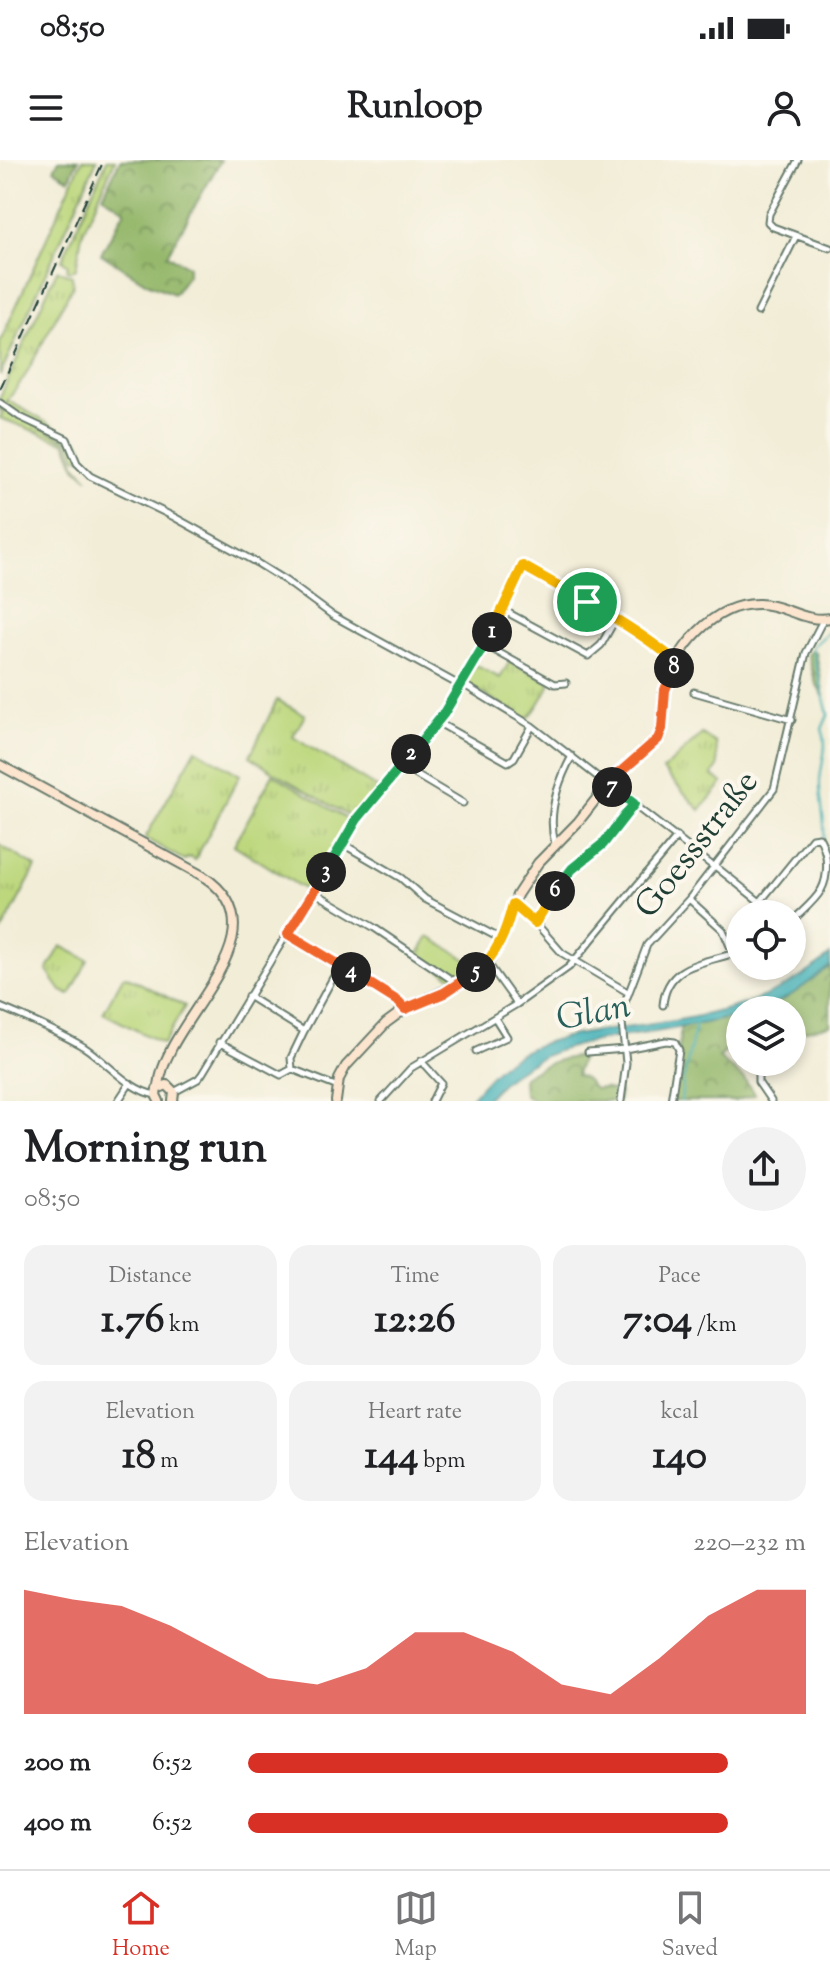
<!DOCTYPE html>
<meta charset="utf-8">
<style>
:root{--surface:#fff;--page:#f2f2f2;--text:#202124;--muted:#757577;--line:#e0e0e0;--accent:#d93025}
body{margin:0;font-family:"Sorts Mill Goudy",serif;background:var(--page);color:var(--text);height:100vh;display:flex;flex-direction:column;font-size:30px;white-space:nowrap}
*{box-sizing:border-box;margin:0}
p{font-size:26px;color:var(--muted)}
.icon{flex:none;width:44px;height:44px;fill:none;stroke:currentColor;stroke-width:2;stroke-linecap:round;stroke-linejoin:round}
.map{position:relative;height:941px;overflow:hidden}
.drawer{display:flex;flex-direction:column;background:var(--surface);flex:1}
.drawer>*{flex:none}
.tools{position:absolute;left:726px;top:740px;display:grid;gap:16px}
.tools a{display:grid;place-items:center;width:80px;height:80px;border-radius:50%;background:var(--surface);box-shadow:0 4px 12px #0003;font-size:40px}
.pin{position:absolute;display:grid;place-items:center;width:68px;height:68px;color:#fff;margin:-34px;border:4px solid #fff;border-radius:50%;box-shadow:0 2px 8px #0007}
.km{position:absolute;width:40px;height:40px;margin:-20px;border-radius:50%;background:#222;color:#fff;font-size:22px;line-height:40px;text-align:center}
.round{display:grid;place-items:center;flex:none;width:84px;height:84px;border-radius:42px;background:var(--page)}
.headline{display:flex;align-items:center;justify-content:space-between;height:136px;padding:0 24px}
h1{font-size:44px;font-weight:700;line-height:60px}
.stats{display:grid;grid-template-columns:repeat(3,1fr);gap:12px;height:136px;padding:8px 24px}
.stats div{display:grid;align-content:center;border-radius:20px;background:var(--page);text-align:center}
.stats b{font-size:40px;font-weight:700}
.stats small{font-size:22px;font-weight:400}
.stats p{font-size:22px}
.chart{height:224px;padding:16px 24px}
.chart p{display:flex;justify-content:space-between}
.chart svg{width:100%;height:144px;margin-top:8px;fill:var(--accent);opacity:.7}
ul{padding:0 24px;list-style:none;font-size:26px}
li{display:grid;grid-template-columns:128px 96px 1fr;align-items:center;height:60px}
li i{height:20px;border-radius:10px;background:var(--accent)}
.status{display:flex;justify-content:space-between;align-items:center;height:56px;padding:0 40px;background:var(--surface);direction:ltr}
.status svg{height:22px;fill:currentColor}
header{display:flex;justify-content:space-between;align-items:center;height:104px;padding:0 24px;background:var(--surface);font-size:36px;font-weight:700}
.tabs{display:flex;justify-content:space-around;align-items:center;height:112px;border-top:2px solid var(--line);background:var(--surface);font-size:22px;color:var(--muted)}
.tabs a{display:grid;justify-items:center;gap:4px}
.tabs .selected{color:var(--accent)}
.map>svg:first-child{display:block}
.grass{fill:url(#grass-tufts);stroke:#6e8a58;stroke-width:2}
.forest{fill:url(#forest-crowns);stroke:#5a7a50;stroke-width:2}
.water{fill:#3eafb6;stroke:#2e7675;stroke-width:2}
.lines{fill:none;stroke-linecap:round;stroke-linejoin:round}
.stream{stroke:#3eafb6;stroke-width:2}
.minor-casing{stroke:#697b6d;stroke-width:9}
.secondary-casing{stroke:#697b6d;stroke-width:12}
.minor{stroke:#fff;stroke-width:5}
.secondary{stroke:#fce5cf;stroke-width:8}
.rail{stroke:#1f3d34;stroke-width:2;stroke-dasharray:12 6;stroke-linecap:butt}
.split-1-casing{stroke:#fff;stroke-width:16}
.split-2-casing{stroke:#fff;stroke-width:16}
.split-3-casing{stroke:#fff;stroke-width:16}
.split-4-casing{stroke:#fff;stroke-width:16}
.split-5-casing{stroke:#fff;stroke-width:16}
.split-6-casing{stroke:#fff;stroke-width:16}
.split-7-casing{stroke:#fff;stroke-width:16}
.split-8-casing{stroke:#fff;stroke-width:16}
.split-9-casing{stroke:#fff;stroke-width:16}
.split-1{stroke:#f5b400;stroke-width:10}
.split-2{stroke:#22a559;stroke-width:10}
.split-3{stroke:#22a559;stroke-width:10}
.split-4{stroke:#f0652b;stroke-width:10}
.split-5{stroke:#f0652b;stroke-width:10}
.split-6{stroke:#f5b400;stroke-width:10}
.split-7{stroke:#22a559;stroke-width:10}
.split-8{stroke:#f0652b;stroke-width:10}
.split-9{stroke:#f5b400;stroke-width:10}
.labels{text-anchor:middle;stroke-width:8;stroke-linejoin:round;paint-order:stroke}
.street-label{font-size:34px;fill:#1f3d34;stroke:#fbf7ec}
.water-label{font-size:36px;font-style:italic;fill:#285f5b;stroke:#fbf7ec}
</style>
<div class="status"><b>08:50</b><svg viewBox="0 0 49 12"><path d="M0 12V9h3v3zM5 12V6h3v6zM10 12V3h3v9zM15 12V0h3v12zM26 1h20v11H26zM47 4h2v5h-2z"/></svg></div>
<header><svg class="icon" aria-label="menu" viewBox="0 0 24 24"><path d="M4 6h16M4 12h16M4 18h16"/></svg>Runloop<svg class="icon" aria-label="person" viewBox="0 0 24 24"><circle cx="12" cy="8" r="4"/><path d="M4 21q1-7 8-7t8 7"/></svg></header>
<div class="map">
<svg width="830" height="941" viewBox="0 0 830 941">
<defs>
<pattern id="grass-tufts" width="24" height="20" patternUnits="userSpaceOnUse" patternTransform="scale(2)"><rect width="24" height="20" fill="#bcd77c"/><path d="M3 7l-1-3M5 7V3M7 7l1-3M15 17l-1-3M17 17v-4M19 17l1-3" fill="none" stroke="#a1b96c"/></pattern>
<pattern id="forest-crowns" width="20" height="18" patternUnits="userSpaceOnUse" patternTransform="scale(2)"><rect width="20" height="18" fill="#95b86c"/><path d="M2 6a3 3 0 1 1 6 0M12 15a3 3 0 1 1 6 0" fill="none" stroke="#79975a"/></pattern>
</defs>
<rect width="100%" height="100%" fill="#fbf7ec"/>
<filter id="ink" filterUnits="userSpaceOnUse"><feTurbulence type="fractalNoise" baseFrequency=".0125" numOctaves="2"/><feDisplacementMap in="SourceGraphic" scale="16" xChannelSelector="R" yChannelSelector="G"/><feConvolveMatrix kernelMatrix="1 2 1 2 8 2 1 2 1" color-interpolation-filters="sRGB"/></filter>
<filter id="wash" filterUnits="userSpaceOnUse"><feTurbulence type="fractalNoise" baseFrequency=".006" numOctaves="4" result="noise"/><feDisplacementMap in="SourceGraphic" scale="32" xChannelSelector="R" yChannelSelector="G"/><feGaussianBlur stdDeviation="1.8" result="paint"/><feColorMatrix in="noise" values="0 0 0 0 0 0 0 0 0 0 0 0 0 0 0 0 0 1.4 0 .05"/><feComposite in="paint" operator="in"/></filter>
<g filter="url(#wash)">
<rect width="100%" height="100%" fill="#f2edd7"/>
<!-- grass -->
<path class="grass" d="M82,0H97L0,215V182Z
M107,0H115L82,74L76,109L70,111L67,110L68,105L62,100Z
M57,110L72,116L73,125L25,216L0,251V237Z
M9,241L79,281L84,288L82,298L76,297L70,280L22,256L6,245Z
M4,249L67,281L76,305L88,318L76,307L66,283L0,258Z
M510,501L551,523C543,536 538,549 527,559L467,524L465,520L475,505L500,518Z
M277,540L305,555L293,577L379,629L354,659L274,612L250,596Z
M702,574L716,583L718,607L712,615L723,623L700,650L663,610Z
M196,589L240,615L195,700L190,697L184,700L145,678Z
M273,614L352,662L309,732L234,685Z
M0,685L36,707L1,773H0Z
M429,777L478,806L458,821L418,795Z
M61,786L88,800L70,835L61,831L47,811Z
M126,816L185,846L163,884L103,853L123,817Z"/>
<!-- forest -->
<path class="forest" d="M59,0H78L69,19L54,9Z
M120,0H221L167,95L188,106V115L174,134L147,123L101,94L125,50L103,36Z
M811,490L816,492L824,537L815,521L808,494Z
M830,807V865L792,873V850H750Z
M740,853V878L719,898L744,919L755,935L735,941H673L681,866Z
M582,896L576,915L586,919L594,929L604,928L620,933L618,941H534L524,934L523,918C541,904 561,898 582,896Z"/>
<!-- water -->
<path class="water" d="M830,795V806C800,829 779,850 740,850V856C712,862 684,867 655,872C588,882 531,886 484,941H468C480,927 492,912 507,901C542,877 584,873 624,868C700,858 771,847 830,795Z"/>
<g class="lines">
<!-- stream -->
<path class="stream" d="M824,680C826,659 819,641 820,621C821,603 829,586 822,569L828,555L812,487L830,471
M681,941L683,922L696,864"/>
</g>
</g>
<g filter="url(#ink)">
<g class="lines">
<!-- minor casing -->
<g class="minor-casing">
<path id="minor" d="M798,0L769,54L768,62L773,67L830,88
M758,152L796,76
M0,243L20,257L67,279L77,303L90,316L174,357L257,403L286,421L332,455L459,525
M503,450L588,496L601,485L616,458
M485,485L555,524L566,523
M461,523L532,566L714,707
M694,532L792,560
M437,562L508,602L514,598L532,566
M401,606L463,643
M343,684L401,718L425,739L501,779
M555,684C547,654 558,622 572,596
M715,706L775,754
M314,732L373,767L458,824
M689,739L723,770L733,793
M760,742L812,678L819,677C823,683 824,689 826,696C830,731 815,739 792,761
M513,744L527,753L562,793L629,833
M535,763L566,715L603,684L634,644
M288,774L399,842L404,848
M487,802L517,844
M248,836L304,871L291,898L292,909
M663,845C667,801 707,804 740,791
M0,847C29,859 57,871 84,887C106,901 129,931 156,935
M304,871L340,805
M219,882L281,915L292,909L338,927
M476,891L507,877L495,858
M588,892L625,889L666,881L675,882L679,890L671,941
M421,901L441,923L432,941
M174,932L198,919L202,914L353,665L444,553L485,485L523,406L630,466L676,501
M118,941L130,923
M381,941L411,908L517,844L569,807L677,677
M621,941L626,903L621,853L647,785L689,739L774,629L806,493L823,460
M771,941L758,922V912L776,905"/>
</g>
<!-- secondary casing -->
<g class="secondary-casing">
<path id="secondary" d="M0,605L203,716C291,774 164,859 159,926
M159,941L156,935L157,929L167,925L174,932L173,941
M336,941L339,919L346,906L386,863L405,849L459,824L490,799L502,780L517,735L538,703L578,662L612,619L658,579C665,563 661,546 665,530C675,489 713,443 759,444C784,444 804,463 830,458"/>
</g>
<!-- minor -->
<use href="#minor" class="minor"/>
<!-- secondary -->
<use href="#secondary" class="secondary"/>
<!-- rail -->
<path class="rail" d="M0,229L104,0"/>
</g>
</g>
<g class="lines" filter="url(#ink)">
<!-- split-1 casing -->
<g class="split-1-casing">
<path id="split-1" d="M492,472L523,406L587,442"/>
</g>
<!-- split-2 casing -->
<g class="split-2-casing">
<path id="split-2" d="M411,594L444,553L492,472"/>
</g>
<!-- split-3 casing -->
<g class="split-3-casing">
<path id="split-3" d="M326,712L357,659L411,594"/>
</g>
<!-- split-4 casing -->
<g class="split-4-casing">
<path id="split-4" d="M326,712L288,774L351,812"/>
</g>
<!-- split-5 casing -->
<g class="split-5-casing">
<path id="split-5" d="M351,812L399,842L405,849L444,833L476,812"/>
</g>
<!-- split-6 casing -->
<g class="split-6-casing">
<path id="split-6" d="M476,812C498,794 506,771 513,744L535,763L555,731"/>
</g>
<!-- split-7 casing -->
<g class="split-7-casing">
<path id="split-7" d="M555,731L572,709L603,684L634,644L612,627"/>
</g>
<!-- split-8 casing -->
<g class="split-8-casing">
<path id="split-8" d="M612,627L608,623L658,579L662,569L665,530L674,508"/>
</g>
<!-- split-9 casing -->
<g class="split-9-casing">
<path id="split-9" d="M587,442C619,460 648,478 677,502L674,508"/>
</g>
<!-- split-1 -->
<use href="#split-1" class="split-1"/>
<!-- split-2 -->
<use href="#split-2" class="split-2"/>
<!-- split-3 -->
<use href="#split-3" class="split-3"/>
<!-- split-4 -->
<use href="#split-4" class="split-4"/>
<!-- split-5 -->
<use href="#split-5" class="split-5"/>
<!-- split-6 -->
<use href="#split-6" class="split-6"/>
<!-- split-7 -->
<use href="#split-7" class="split-7"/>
<!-- split-8 -->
<use href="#split-8" class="split-8"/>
<!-- split-9 -->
<use href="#split-9" class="split-9"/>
</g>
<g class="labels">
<!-- street labels -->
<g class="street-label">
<text transform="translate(695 683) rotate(-52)" y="12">Goessstraße</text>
</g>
<!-- water labels -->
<g class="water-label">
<text transform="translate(593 850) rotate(-11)" y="13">Glan</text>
</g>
</g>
</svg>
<div class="tools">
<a><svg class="icon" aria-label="locate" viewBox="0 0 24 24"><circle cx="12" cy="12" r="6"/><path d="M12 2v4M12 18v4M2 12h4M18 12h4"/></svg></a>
<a><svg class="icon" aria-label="layers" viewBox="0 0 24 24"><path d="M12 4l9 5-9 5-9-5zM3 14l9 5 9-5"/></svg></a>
</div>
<div class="pin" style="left:587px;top:442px;background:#1e9e55"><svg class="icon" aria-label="arrive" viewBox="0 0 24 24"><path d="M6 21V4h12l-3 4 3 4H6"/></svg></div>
<b class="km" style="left:492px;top:472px">1</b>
<b class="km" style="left:411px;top:594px">2</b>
<b class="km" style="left:326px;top:712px">3</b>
<b class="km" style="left:351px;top:812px">4</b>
<b class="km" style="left:476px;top:812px">5</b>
<b class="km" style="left:555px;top:731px">6</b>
<b class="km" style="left:612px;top:627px">7</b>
<b class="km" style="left:674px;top:508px">8</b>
</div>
<section class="drawer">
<div class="headline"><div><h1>Morning run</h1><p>08:50</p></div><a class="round"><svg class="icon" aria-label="share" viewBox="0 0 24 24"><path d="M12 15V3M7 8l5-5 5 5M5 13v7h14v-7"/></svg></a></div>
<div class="stats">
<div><p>Distance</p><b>1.76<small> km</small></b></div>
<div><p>Time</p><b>12:26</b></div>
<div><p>Pace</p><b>7:04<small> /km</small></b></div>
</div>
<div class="stats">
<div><p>Elevation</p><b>18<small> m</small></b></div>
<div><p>Heart rate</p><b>144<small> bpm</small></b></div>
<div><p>kcal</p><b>140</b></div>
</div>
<div class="chart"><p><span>Elevation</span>220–232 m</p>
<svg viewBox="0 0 160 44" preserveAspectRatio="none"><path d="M0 44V6L10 9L20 11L30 17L40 25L50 33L60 35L70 30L80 19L90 19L100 25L110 35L120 38L130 27L140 14L150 6L160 6V44z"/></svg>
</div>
<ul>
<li><b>200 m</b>6:52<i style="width:86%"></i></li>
<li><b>400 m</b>6:52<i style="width:86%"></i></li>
</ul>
</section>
<nav class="tabs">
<a class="selected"><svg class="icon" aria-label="home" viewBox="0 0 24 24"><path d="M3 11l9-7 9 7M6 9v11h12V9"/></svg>Home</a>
<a><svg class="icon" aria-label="map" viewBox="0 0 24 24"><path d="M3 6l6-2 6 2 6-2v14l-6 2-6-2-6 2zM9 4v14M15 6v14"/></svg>Map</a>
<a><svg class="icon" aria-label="saved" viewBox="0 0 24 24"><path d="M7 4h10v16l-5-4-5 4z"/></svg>Saved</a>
</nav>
